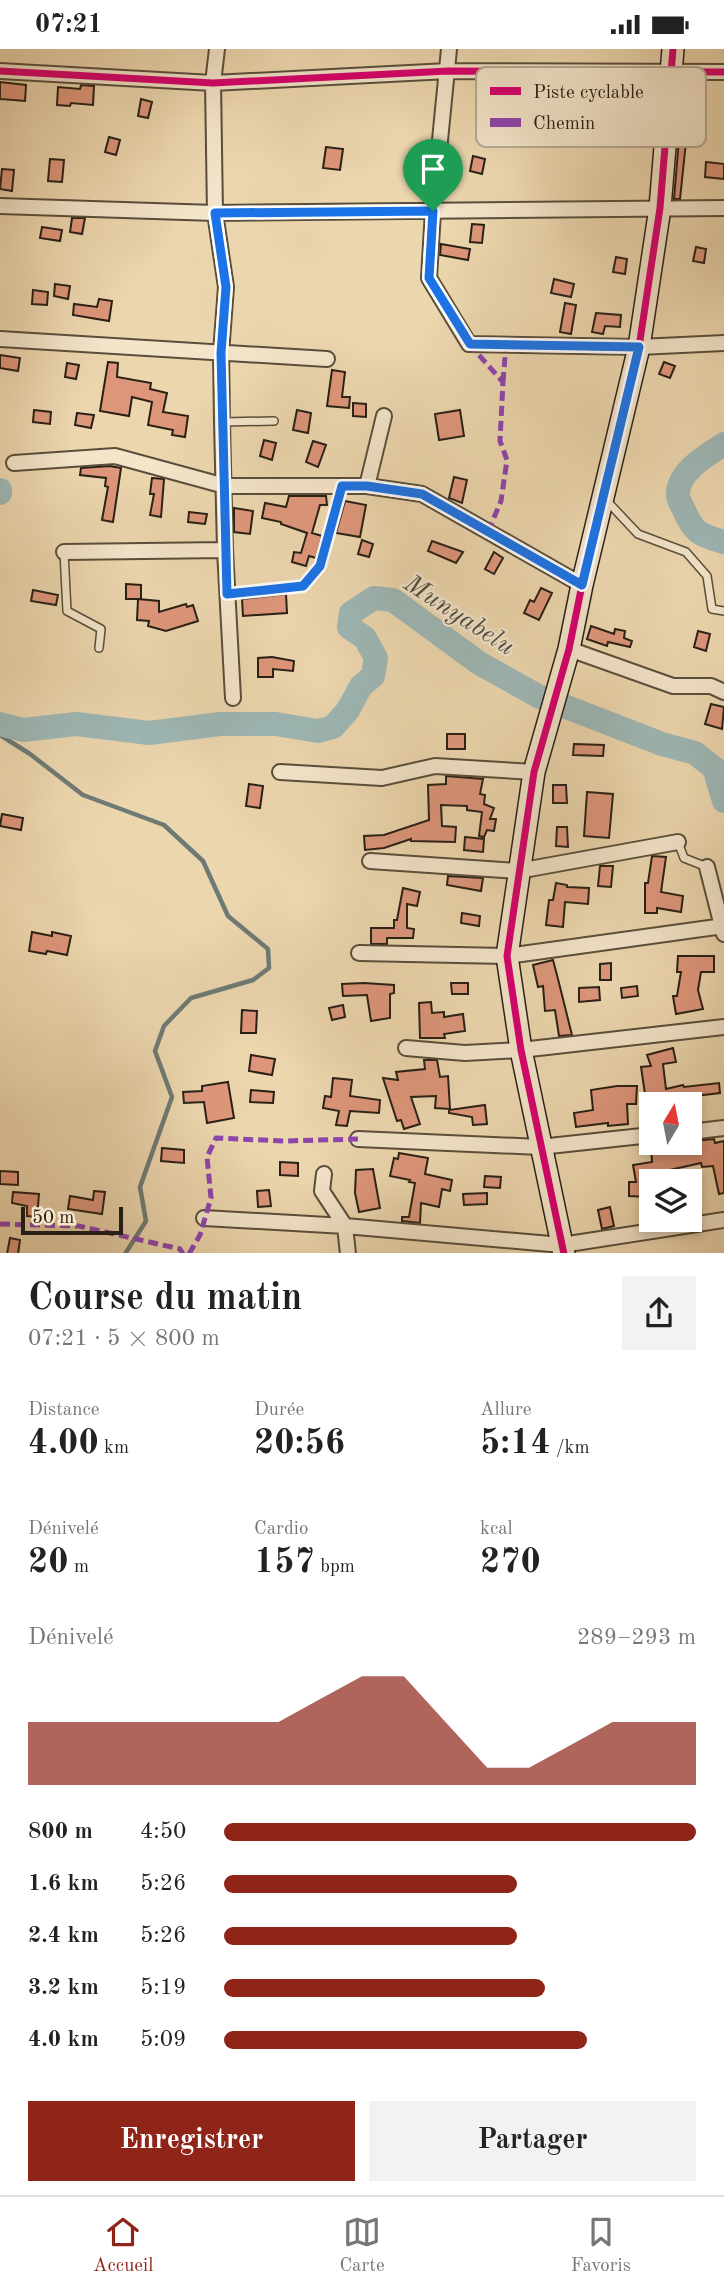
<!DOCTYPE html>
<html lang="fr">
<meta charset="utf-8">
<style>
:root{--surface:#fff;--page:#f2f2f2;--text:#222;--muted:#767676;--line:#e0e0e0;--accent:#8f2418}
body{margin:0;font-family:"Old Standard TT",serif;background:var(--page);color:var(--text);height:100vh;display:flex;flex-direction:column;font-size:26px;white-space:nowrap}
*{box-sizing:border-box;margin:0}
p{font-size:23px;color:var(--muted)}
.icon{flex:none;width:38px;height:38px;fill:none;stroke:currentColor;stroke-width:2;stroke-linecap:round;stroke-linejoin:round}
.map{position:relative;height:1204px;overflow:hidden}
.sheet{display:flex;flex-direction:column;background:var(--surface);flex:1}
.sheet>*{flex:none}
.needle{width:46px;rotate:10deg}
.tools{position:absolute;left:639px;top:1043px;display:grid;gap:14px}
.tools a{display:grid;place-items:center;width:63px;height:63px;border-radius:0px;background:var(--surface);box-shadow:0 4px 10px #0003;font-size:35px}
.scale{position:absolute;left:21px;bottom:18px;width:102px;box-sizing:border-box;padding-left:7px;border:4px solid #282015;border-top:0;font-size:19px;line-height:24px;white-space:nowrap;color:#282015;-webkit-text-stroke:5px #f3e4ca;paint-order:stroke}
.pin{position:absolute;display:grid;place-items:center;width:60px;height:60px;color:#fff;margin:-72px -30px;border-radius:50% 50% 50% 0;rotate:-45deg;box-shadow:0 0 7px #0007}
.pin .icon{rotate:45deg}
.round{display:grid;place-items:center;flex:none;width:74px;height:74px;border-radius:0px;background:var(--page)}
.headline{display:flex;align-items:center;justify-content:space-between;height:119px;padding:0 28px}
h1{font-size:38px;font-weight:700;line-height:52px}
.figures{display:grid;grid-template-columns:repeat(3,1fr);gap:10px;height:119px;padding:7px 28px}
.figures div{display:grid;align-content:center}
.figures b{font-size:35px;font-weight:700}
.figures small{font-size:19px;font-weight:400}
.figures p{font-size:19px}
.chart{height:196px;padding:14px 28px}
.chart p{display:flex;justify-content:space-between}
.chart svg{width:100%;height:126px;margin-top:7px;fill:var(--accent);opacity:.7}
.primary-button{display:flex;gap:14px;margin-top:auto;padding:14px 28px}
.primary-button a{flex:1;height:80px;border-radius:0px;background:var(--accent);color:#fff;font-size:28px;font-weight:700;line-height:80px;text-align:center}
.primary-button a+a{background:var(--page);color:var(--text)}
ul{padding:0 28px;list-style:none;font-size:23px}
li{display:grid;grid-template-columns:112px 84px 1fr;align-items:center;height:52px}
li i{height:18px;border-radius:9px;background:var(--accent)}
.status{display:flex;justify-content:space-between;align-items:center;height:49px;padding:0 35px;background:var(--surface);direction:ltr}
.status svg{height:19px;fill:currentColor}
.tab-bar{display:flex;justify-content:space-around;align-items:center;height:98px;border-top:2px solid var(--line);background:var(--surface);font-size:19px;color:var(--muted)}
.tab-bar a{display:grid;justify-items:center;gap:4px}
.tab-bar .active{color:var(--accent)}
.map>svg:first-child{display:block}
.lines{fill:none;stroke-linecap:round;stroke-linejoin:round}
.stream{stroke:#6e7b75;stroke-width:4.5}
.river{stroke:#9db7b5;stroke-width:24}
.building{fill:#de967b;stroke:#282015;stroke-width:2}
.lane-casing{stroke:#594e3b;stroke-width:10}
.street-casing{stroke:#594e3b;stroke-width:18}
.secondary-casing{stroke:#282015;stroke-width:24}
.lane{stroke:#f3e4ca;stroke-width:7}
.street{stroke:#f3e4ca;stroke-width:14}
.secondary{stroke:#f3e4ca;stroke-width:21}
.quiet{stroke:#8e44ad;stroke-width:5;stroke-dasharray:10 5;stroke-linecap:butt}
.cycleway-casing{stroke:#f3e4ca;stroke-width:11}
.cycleway{stroke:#d6006c;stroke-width:7}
.route-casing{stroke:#fff;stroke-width:14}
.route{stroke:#1a73e8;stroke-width:9}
.labels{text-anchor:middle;stroke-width:5;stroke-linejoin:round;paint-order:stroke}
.water-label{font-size:26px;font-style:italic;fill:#4b4d45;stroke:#f3e4ca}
.key{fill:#f3e4ca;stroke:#b6a994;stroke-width:2}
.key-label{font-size:19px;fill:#282015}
</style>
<div class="status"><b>07:21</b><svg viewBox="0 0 49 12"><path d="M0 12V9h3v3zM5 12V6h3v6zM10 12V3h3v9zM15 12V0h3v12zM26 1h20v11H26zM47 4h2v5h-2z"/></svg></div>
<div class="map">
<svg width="724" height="1205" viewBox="0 0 724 1205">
<rect width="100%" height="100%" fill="#ecd6ae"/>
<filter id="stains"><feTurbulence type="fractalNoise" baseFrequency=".00286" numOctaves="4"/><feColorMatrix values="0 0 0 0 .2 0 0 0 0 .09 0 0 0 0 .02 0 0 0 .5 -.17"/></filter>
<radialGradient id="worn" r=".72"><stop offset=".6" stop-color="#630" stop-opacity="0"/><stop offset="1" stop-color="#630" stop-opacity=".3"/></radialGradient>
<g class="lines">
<!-- stream -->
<path class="stream" d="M0,686L30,705L83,746L164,776L203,812L228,867L268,900L269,919L253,931L191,949L164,977L155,1002L172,1048L140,1138L146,1172L125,1205"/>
<!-- river -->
<path class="river" d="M724,395C707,406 677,423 678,446C678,451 682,457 684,461C694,485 701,486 724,493
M0,441V444
M0,675L23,681L76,675L149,684L220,675H276L318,682L333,678L348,661L361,637L373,627L376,609L365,589L349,578L351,564L374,549L393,551L479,614L538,647L662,695L695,704L714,719L724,752"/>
</g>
<!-- building -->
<path class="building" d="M0,33L26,36L25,52L0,50Z
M81,36L94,37L93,56L71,54L70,57L57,56L58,38L80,40Z
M141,50L152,53L148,69L138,67Z
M682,54H689L686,82L692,83L690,94L686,93L680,150H674Z
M109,88L120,91L116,106L105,103Z
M326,98L343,100L340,121L323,119Z
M473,107L485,110L482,125L470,122Z
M50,110L64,111L62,133L48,132Z
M706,113L724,115V130L705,128Z
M2,120L14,121L12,142L0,140Z
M72,169H85L82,185L70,183Z
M472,175L484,176L482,194L470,193Z
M42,178L62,181L60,192L40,189Z
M441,195L470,200L468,211L440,206Z
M696,198L706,200L704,214L693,212Z
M616,208L627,210L625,225L613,223Z
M554,230L574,235L571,248L551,244Z
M55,235L70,237L68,250L54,247Z
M33,241L48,243L47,256L32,255Z
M99,250L112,252L109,272L73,266L74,255L97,258Z
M565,254L576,256L571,285L560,283Z
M596,264L621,266L620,278L605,277L603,285L592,283Z
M0,306L20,309L18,322L0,319Z
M108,313L118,314L117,328L151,334L150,340L167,344L163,363L188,367L185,388L172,386L173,381L148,376L152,353L132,348L129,367L100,362Z
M664,313L675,317L670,329L659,325Z
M67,314L79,316L76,330L65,328Z
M332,321L345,323L342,348H350L349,359L327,357Z
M353,354L366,355V368L353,367Z
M34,361L51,363L50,375L33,373Z
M297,361L311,364L308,384L293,381Z
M460,361L464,387L439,391L435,365Z
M77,364L94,366L91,379L75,376Z
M264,391L276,394L272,411L260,407Z
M313,392L326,396L318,418L306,413Z
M110,417L121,419L113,473L102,471L108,438L105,437L106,429L80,426L81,419Z
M454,428L467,431L462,454L449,449Z
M152,429L164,430L161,468L150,466L154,445H150Z
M289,447H326L327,456H320L312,484L322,487L316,509L309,507L306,517L292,513L294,503L301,504L307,484L281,475V473L262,469L265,454L286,458Z
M345,452L366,456L360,488L336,484Z
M234,459L253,462L250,485L234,483Z
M189,463L207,465L205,475L188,473Z
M362,491L373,495L369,508L358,505Z
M432,492L463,503L456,514L428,502Z
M494,503L503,509L494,525L485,520Z
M126,535L141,536V550H126Z
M541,539L552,544L539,571L524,564L530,551L534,553Z
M33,541L58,546L56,556L31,552Z
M286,545L287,564L243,567L242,550Z
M138,550L159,552V563L186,555L187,558L193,556L198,572L166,582L148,577L149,572L137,571Z
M591,577L614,585L615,580L625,582L624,589L632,592L630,598L608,593L607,597L587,590Z
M698,582L710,585L706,602L694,598Z
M272,608L294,612L293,622L273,620V628H258V609Z
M711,655L724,658L722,680L705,675Z
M447,685H465V700H447Z
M574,695L604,696L603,707L573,706Z
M446,727L483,730L480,745L485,746L484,755L494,759L490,770H496L494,782L487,781L484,788L479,787L482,763L467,761V757L441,756L442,777L456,778L455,793L411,792V790L384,799L365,801L364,787L384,786L429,771L428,736L446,735Z
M249,735L263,737L260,759L246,757Z
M553,736H566L567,754H553Z
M587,743L613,745L609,789L584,787Z
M2,765L23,769L21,781L0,777Z
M557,778H567L568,798L556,797Z
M465,788L484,790L483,803L464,801Z
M652,807L666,808L661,843L683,847L681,863L657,859V864H645V834H648Z
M600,817H613L611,838L598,837Z
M448,827L483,829L481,842L447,836Z
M556,834L567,836V838L589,839L588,855L565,853L563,878L546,876L549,851H553Z
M403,839L420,843L417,857L407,855V879L414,880L413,889H387V895H371V879H394V871H397Z
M462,864L480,867L479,877L461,874Z
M32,883L52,887V883L71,887L67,906L47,902L46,905L29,902Z
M678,907H714V923H701L698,941L703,960L676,965L673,947H677L681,923H677Z
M553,911L558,930L572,986L559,987L555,961L545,962L543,937L538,938L533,916Z
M611,914V931H600V915Z
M364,934L394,936V944L390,945V969L371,972L367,946L343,947L342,935Z
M451,934H468V945H452Z
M637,937L638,947L622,949L621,939Z
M599,938L600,951L579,953V939Z
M431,953L432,964L444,963V968L463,965L465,982L444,985L445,989H420L419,954Z
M343,956L345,968L332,971L329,959Z
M242,961L257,962L256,984H241Z
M673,999L676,1013L663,1015L666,1040L683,1036L684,1038L719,1034L720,1044L686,1048L688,1055H660L657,1044L645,1045L641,1018L651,1017L647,1006Z
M251,1006L275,1010L272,1026L249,1022Z
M424,1011H437L440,1028L448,1027L450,1060L435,1059L436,1047L411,1048L420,1075L404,1080L401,1071L397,1072L383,1029L398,1031L396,1023L425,1020Z
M333,1029L352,1031L350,1047L380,1051L379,1064L350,1062L347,1077L336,1076L339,1062L323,1059L325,1047L331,1048Z
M228,1033L234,1069L207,1074L204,1053L184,1054L183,1043L202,1042V1037Z
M617,1037H637L636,1055H627L628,1075L608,1077V1074L576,1078L574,1064L593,1061L591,1041Z
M251,1041L274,1043L273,1054L250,1053Z
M485,1056L487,1075L473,1076L472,1068L449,1064V1061Z
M714,1090L715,1094L724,1092V1144L719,1145L713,1117L702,1118L701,1114L647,1126V1148L629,1147V1133H636L633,1116L652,1113L651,1096Z
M162,1099L184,1101V1114L161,1112Z
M399,1104L428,1109L425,1125L452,1131L450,1142L442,1140L439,1158L421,1154L420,1174L402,1172V1168H409L415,1134L409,1133L410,1131L390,1127L394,1109L398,1110Z
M280,1113L298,1114V1127L280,1126Z
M373,1120L380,1159L359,1163L355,1144L356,1121Z
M0,1122L18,1123V1136L0,1135Z
M485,1127L501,1128L500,1139L484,1138Z
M269,1141L271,1157L258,1158L257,1142Z
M94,1142L105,1143L102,1165L68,1160L70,1147L93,1151Z
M13,1143L39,1145L37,1168L27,1167V1157L12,1154Z
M487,1144V1155L464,1156L463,1145Z
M610,1158L614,1177L602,1180L598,1161Z
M10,1189L20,1191L18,1205H7Z"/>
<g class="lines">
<!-- lane casing -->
<g class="lane-casing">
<path id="lane" d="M222,373L274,372
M606,451L638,485L686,503L707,527L712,560L724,562
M64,503L67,562L101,580L99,599
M227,545L303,537L320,517L342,438
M678,793L684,809L707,818"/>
</g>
<!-- street casing -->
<g class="street-casing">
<path id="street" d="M217,0L213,34L215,164L226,238L221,304L222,373L225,501L233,649
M449,0L433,162L429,229L469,295L639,298L724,294
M0,22L213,34L448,22L724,23
M0,157L215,164L724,159
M0,290L327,310
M14,414L115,407L225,437H367L422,445L582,536
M367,437L384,367
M64,503L225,501
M569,600L673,637H711L724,643
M280,723L382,729L435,717L534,723
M370,812L518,822L678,793
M707,818L724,885
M359,904L507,907L724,877
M406,999L465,1004L521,1001L724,978
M690,1083L724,1079
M358,1090L540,1098L651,1086
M324,1125L322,1142L345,1177L348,1205
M204,1169L345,1177L562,1196L724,1171"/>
</g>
<!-- secondary casing -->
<g class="secondary-casing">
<path id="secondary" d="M564,1205L521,1001L507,907L534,723L569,600L582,536L639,298L660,159L673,0"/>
</g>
<!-- lane -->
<use href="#lane" class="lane"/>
<!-- street -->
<use href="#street" class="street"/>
<!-- secondary -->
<use href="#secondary" class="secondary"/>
<!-- quiet -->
<path class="quiet" d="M469,295L503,333L500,392L507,411L501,452L488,483
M503,333L506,296
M0,1175L79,1177L180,1200L183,1205
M189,1205L200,1186L211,1149L207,1108L216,1089L284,1092L358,1090"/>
<!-- cycleway casing -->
<g class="cycleway-casing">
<path id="cycleway" d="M0,22L213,34L448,22L724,23
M564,1205L521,1001L507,907L534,723L569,600L582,536L639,298L660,159L673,0"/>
</g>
<!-- cycleway -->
<use href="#cycleway" class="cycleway"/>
</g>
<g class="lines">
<!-- route casing -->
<g class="route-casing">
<path id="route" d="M433,162L429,229L470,295L639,298L582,536L422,445L367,437H342L320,517L303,537L227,545L221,304L226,238L215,164Z"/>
</g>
<!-- route -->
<use href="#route" class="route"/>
</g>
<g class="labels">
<!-- water labels -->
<g class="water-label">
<text transform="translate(460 565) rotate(33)" y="9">Munyabelu</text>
</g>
</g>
<!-- legend -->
<rect x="476" y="18" width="230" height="80" rx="10" class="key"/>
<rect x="490" y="38" width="31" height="8" fill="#d6006c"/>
<rect x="490" y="69" width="31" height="9" fill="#8e44ad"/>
<g class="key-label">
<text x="533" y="49">Piste cyclable</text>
<text x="533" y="80">Chemin</text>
</g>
<rect width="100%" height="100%" filter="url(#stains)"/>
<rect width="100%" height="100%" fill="url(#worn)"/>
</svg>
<div class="tools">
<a><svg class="needle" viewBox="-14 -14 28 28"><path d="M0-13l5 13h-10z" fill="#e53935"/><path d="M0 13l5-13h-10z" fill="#767676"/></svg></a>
<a><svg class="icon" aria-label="layers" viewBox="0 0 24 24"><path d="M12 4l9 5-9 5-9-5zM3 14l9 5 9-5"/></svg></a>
</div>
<div class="scale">50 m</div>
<div class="pin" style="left:433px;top:162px;background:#1e9e55"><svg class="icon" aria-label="arrive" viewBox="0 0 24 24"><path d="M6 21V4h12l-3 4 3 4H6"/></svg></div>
</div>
<section class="sheet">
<div class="headline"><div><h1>Course du matin</h1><p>07:21 · 5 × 800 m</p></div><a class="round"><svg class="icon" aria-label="share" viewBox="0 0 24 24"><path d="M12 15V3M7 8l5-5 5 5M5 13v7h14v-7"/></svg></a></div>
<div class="figures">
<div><p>Distance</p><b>4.00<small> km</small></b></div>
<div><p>Durée</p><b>20:56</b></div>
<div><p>Allure</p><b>5:14<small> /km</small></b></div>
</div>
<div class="figures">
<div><p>Dénivelé</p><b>20<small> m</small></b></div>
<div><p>Cardio</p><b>157<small> bpm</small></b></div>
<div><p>kcal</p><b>270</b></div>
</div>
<div class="chart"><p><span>Dénivelé</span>289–293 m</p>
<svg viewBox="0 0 160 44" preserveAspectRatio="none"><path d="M0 44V22L10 22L20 22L30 22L40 22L50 22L60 22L70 14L80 6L90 6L100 22L110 38L120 38L130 30L140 22L150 22L160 22V44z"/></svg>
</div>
<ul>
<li><b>800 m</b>4:50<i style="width:100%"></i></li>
<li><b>1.6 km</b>5:26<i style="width:62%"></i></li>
<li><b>2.4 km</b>5:26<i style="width:62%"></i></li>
<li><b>3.2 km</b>5:19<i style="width:68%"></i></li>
<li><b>4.0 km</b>5:09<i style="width:77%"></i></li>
</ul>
<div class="primary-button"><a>Enregistrer</a><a>Partager</a></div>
</section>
<nav class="tab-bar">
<a class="active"><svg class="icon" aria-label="home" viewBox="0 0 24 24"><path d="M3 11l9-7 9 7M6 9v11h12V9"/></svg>Accueil</a>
<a><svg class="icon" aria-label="map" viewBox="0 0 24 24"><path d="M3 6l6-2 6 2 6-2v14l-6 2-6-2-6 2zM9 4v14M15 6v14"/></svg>Carte</a>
<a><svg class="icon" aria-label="saved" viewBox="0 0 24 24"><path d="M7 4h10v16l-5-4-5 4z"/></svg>Favoris</a>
</nav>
